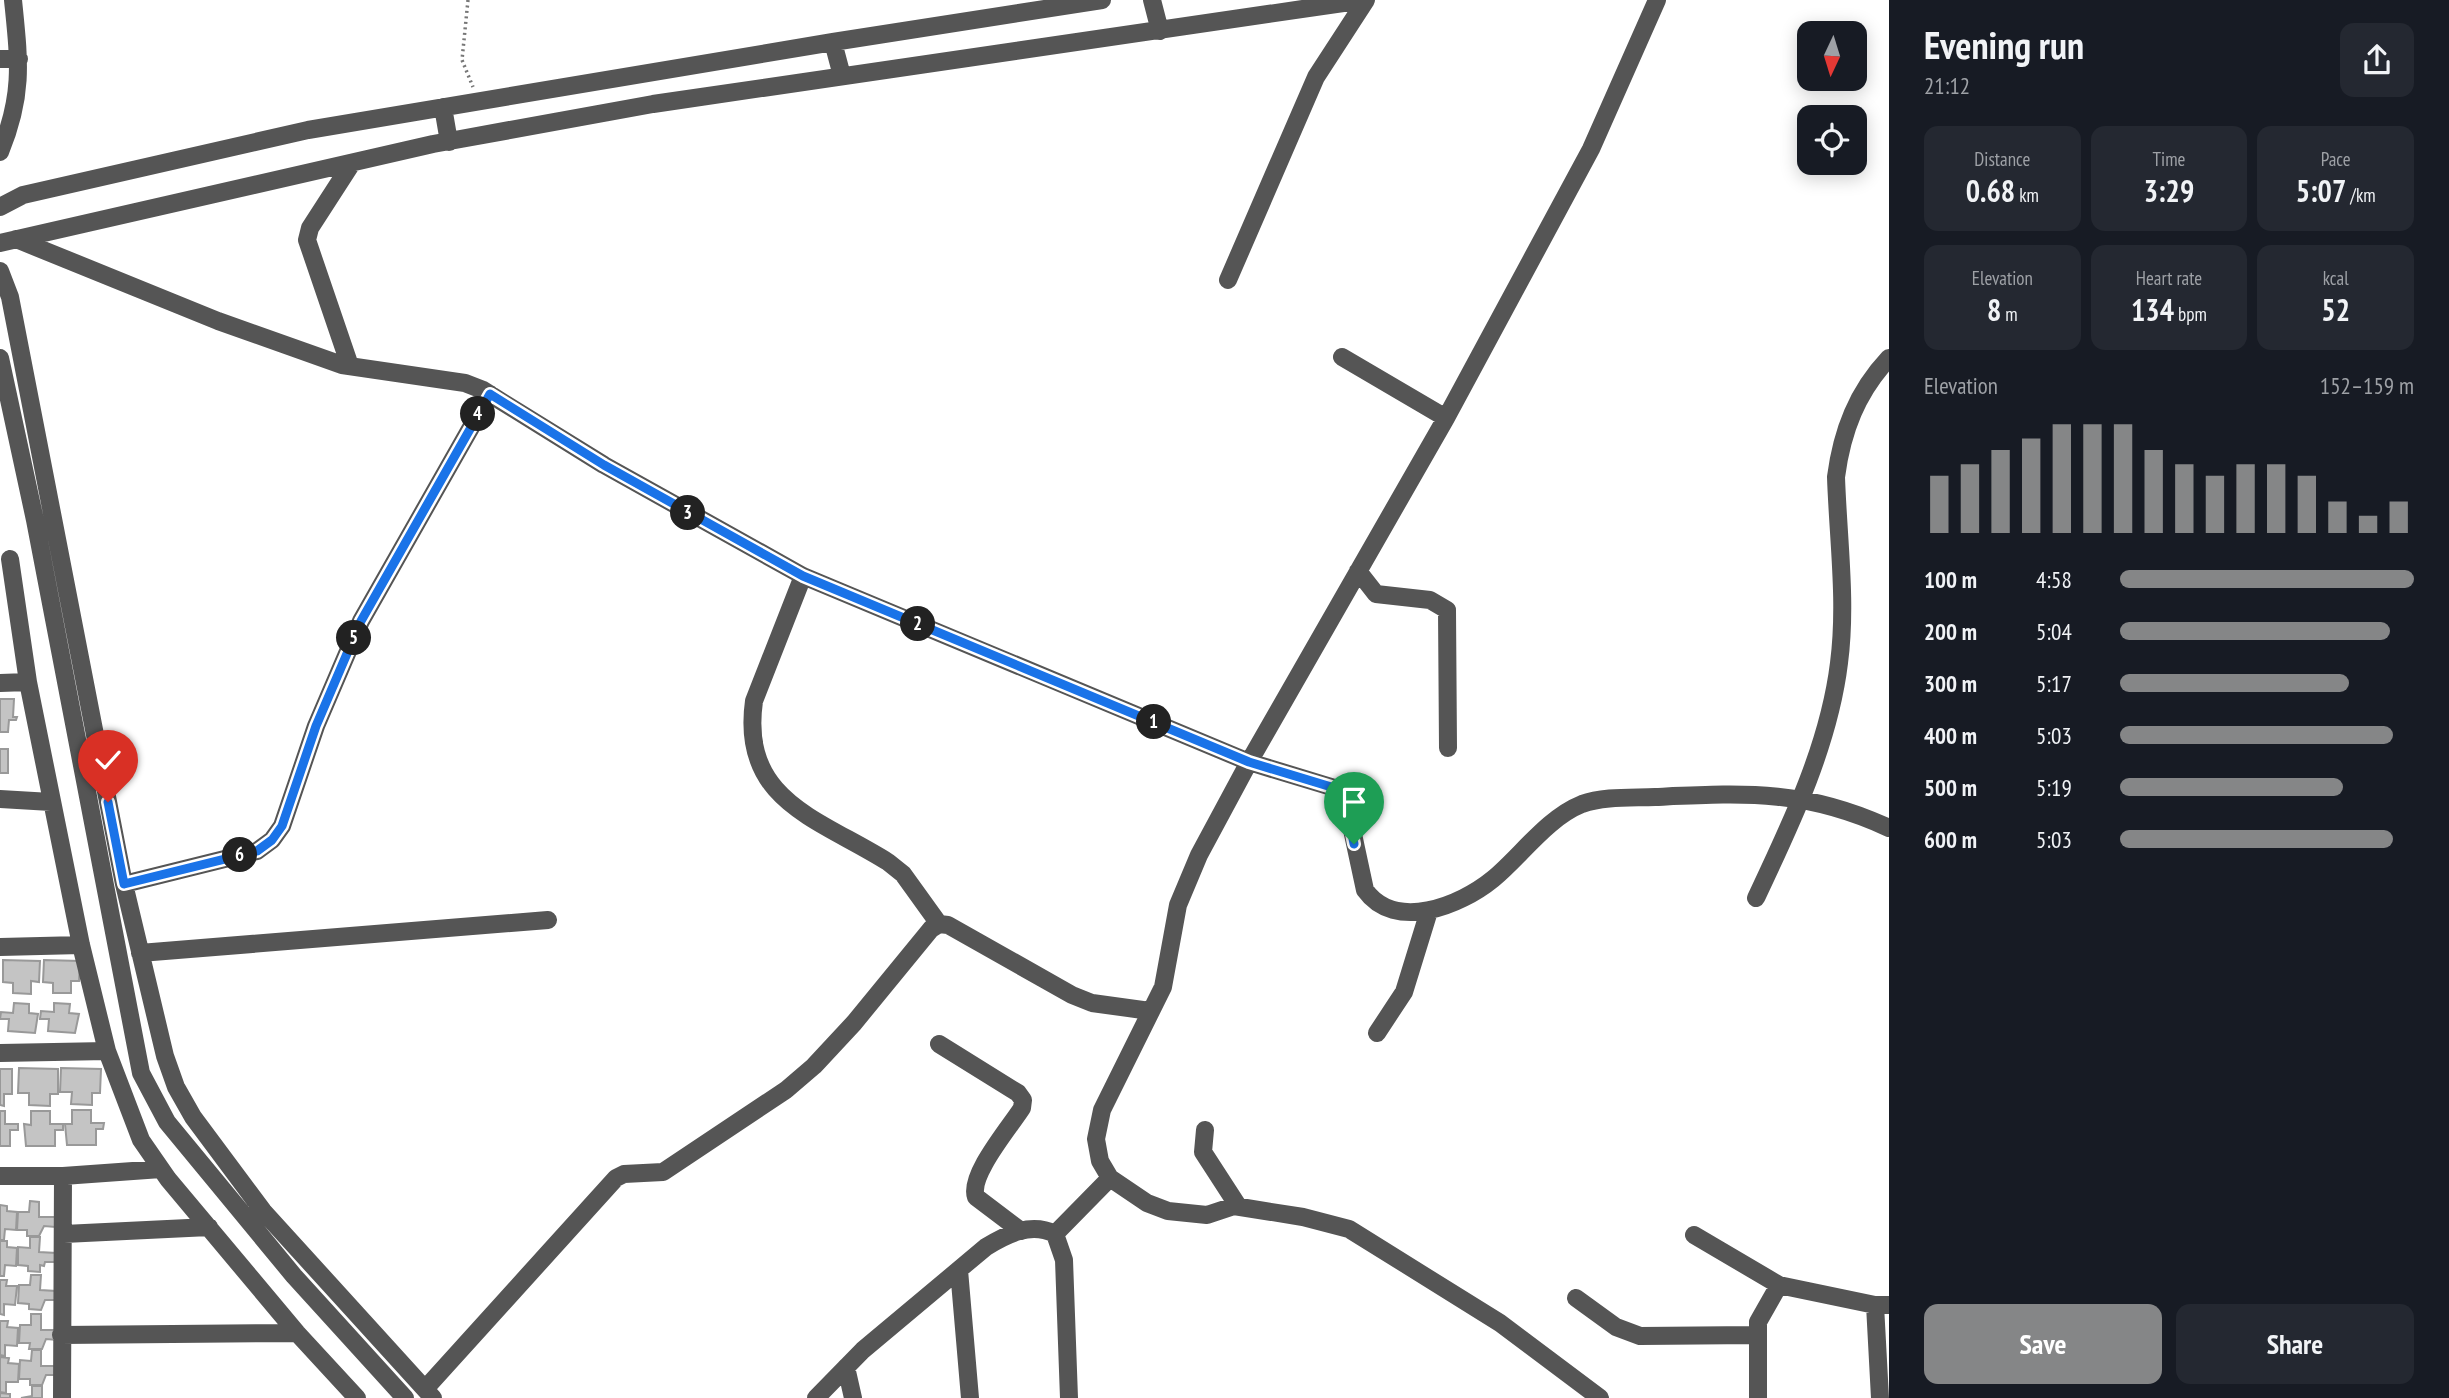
<!DOCTYPE html>
<meta charset="utf-8">
<style>
:root{--surface:#171b24;--page:#242831;--text:#f1f3f6;--muted:#9ea1a6;--accent:#858687}
body{margin:0;font-family:"PT Sans Narrow",sans-serif;background:var(--page);color:var(--text);height:100vh;display:flex;flex-direction:column;font-size:26px;white-space:nowrap}
*{box-sizing:border-box;margin:0}
p{font-size:23px;color:var(--muted)}
.icon{flex:none;width:38px;height:38px;fill:none;stroke:currentColor;stroke-width:2;stroke-linecap:round;stroke-linejoin:round}
.map{position:relative;flex:1;overflow:hidden}
.side{display:flex;flex-direction:column;background:var(--surface);width:560px}
.side>*{flex:none}
.needle{width:46px;rotate:184deg}
.buttons{position:absolute;left:1797px;top:21px;display:grid;gap:14px}
.buttons a{display:grid;place-items:center;width:70px;height:70px;border-radius:14px;background:var(--surface);box-shadow:0 4px 18px #0003;font-size:35px}
.pin{position:absolute;display:grid;place-items:center;width:60px;height:60px;color:#fff;margin:-72px -30px;border-radius:50% 50% 50% 0;rotate:-45deg;box-shadow:0 0 7px #0007}
.pin .icon{rotate:45deg}
.km{position:absolute;width:35px;height:35px;margin:-18px;border-radius:50%;background:#222;color:#fff;font-size:19px;line-height:35px;text-align:center}
.round{display:grid;place-items:center;flex:none;width:74px;height:74px;border-radius:14px;background:var(--page)}
.head{display:flex;align-items:center;justify-content:space-between;height:119px;padding:0 35px}
h1{font-size:38px;font-weight:600;line-height:52px}
.metrics{display:grid;grid-template-columns:repeat(3,1fr);gap:10px;height:119px;padding:7px 35px}
.metrics div{display:grid;align-content:center;border-radius:14px;background:var(--page);text-align:center}
.metrics b{font-size:30px;font-weight:600}
.metrics small{font-size:19px;font-weight:400}
.metrics p{font-size:19px}
.chart{height:196px;padding:14px 35px}
.chart p{display:flex;justify-content:space-between}
.chart svg{width:100%;height:126px;margin-top:7px;stroke:var(--accent);stroke-width:6}
.primary-button{display:flex;gap:14px;margin-top:auto;padding:14px 35px}
.primary-button a{flex:1;height:80px;border-radius:14px;background:var(--accent);color:#fff;font-size:28px;font-weight:600;line-height:80px;text-align:center}
.primary-button a+a{background:var(--page);color:var(--text)}
ul{padding:0 35px;list-style:none;font-size:23px}
li{display:grid;grid-template-columns:112px 84px 1fr;align-items:center;height:52px}
li i{height:18px;border-radius:9px;background:var(--accent)}
main{display:flex;flex:1;min-height:0}
.map>svg:first-child{display:block}
.building{fill:#c4c4c4;stroke:#999;stroke-width:2}
.lines{fill:none;stroke-linecap:round;stroke-linejoin:round}
.path{stroke:#777;stroke-width:3.5;stroke-dasharray:2 3.5;stroke-linecap:butt}
.minor{stroke:#555;stroke-width:18}
.route-casing{stroke:#fff;stroke-width:14}
.route{stroke:#1a73e8;stroke-width:9}
</style>
<main>
<div class="map">
<svg width="1889" height="1398" viewBox="0 0 1889 1398">
<rect width="100%" height="100%" fill="#fff"/>
<!-- building -->
<path class="building" d="M0,699H14L13,717H17L16,720H9L8,732H0Z
M0,749H8V773H0Z
M3,960L40,961L39,982L31,981V994L13,993V983L3,982Z
M44,960L80,961L79,981H71V993H53V983L43,982Z
M14,1003L29,1004V1013L38,1014L35,1033L8,1031L9,1019H0L1,1012L13,1013Z
M54,1003L70,1004L69,1013L79,1014L75,1033L48,1031L49,1019H40L41,1011L54,1012Z
M19,1068L58,1069V1094H50V1106L29,1105V1093H18Z
M61,1068L101,1069L100,1093H92V1105L71,1104L72,1092H60Z
M0,1069H12V1094H4V1106L0,1105Z
M72,1110H91V1123H104L103,1129H96V1145H67L65,1124H72Z
M0,1111H5V1124H18V1130H10V1146H0Z
M31,1111H50V1124H63V1130H55V1146H26L24,1124L31,1125Z
M30,1201L39,1202V1217H55V1227L44,1226L39,1236H27V1230H17L18,1212H29Z
M0,1205L7,1206V1211L17,1212L16,1230L5,1229L4,1240H0Z
M30,1237H40L39,1252L56,1253L55,1262H45L44,1266L40,1265V1272L28,1271V1266L18,1265V1247L30,1248Z
M0,1241H7V1247L17,1248L16,1266L5,1265L4,1276H0Z
M31,1275H41L40,1290L56,1291V1300H45L41,1310L29,1309V1304L18,1303L19,1285H30Z
M0,1280H7L6,1286H17L15,1305L4,1304V1315L0,1314Z
M31,1314H41V1330H57V1340L46,1339L42,1349H29L30,1343H19L20,1325H31Z
M0,1321H8L7,1327L18,1328L17,1346L5,1345V1356L0,1355Z
M32,1350H41V1366H57V1375H46L42,1385H30V1379H19L20,1360L31,1361Z
M0,1357L9,1358L8,1363L19,1364L18,1382H6V1393L0,1392Z
M32,1386H42V1398H21L32,1396Z
M0,1393L10,1394V1398H0Z"/>
<g class="lines">
<!-- path -->
<path class="path" d="M468,0L462,60L473,87"/>
<!-- minor -->
<path class="minor" d="M1152,0L1160,31
M833,42L842,76
M0,59H19
M443,107L449,142
M0,152C24,94 19,60 13,0
M0,207L23,195L308,130L833,42L1102,0
M16,239L218,321L342,365L465,383L483,390L604,465L803,576L1249,762L1338,789L1345,797L1365,890C1395,932 1460,906 1493,879C1521,856 1547,818 1582,804C1604,796 1632,798 1655,797C1745,793 1805,789 1889,828
M0,243L433,144L653,104L1364,0
M0,271L10,297L124,884L165,1056L176,1087L193,1117L263,1211L433,1398
M1228,280L1316,77L1366,0
M1342,357L1446,418
M0,358L35,520L141,1073L167,1122L294,1276L405,1398
M350,366L307,240L310,228L352,163
M10,559L28,682L81,945L107,1051L141,1140L168,1179L297,1333L357,1398
M1358,571L1376,594L1430,600L1447,610L1448,748
M803,576L754,701C740,801 818,818 888,862L903,874L939,924
M0,683L28,682
M0,799L51,802
M124,884L257,851L272,840L282,826L316,726L361,621L490,394
M1756,898C1791,824 1829,745 1839,663C1847,603 1838,538 1836,477C1842,431 1857,392 1889,358
M0,947L81,945
M140,953L548,920
M1377,1033L1404,992L1429,911
M939,1044L1018,1093L1023,1100L1022,1108C1010,1127 968,1176 976,1197L1021,1231
M0,1053L107,1051
M1205,1130L1203,1152L1238,1206
M0,1176H63L161,1169
M64,1234L209,1227
M1055,1234L1110,1178
M1694,1235L1779,1285L1875,1305H1889
M959,1270L970,1398
M1576,1298L1616,1327L1640,1336L1756,1335
M1875,1305L1880,1398
M61,1335L297,1333
M846,1367L853,1398
M425,1389L616,1178L624,1174L663,1172L786,1090L814,1066L854,1023L931,929L939,924L948,925L1072,995L1092,1003L1150,1011
M62,1398L63,1176
M816,1398L863,1350L986,1247C1007,1234 1031,1222 1055,1234L1064,1260L1069,1398
M1600,1398L1500,1323L1349,1229L1303,1217L1234,1206L1207,1215L1168,1211L1147,1203L1110,1178L1100,1161L1096,1139L1102,1110L1163,987L1178,905L1199,855L1249,762L1446,418L1591,149L1657,0
M1758,1398V1322L1779,1285"/>
</g>
<g class="lines">
<!-- route casing -->
<g class="route-casing">
<path id="route" d="M108,802L124,884L257,851L272,840L282,826L316,726L361,621L490,394L604,465L803,576L1249,762L1338,789L1345,797L1354,844"/>
</g>
<!-- route -->
<use href="#route" class="route"/>
</g>
</svg>
<div class="buttons">
<a><svg class="needle" viewBox="-14 -14 28 28"><path d="M0-13l5 13h-10z" fill="#e53935"/><path d="M0 13l5-13h-10z" fill="#9ea1a6"/></svg></a>
<a><svg class="icon" aria-label="locate" viewBox="0 0 24 24"><circle cx="12" cy="12" r="6"/><path d="M12 2v4M12 18v4M2 12h4M18 12h4"/></svg></a>
</div>
<div class="pin" style="left:1354px;top:844px;background:#1e9e55"><svg class="icon" aria-label="arrive" viewBox="0 0 24 24"><path d="M6 21V4h12l-3 4 3 4H6"/></svg></div>
<div class="pin" style="left:108px;top:802px;background:#d93025"><svg class="icon" aria-label="check" viewBox="0 0 24 24"><path d="M5 12l5 5 9-10"/></svg></div>
<b class="km" style="left:1154px;top:722px">1</b>
<b class="km" style="left:918px;top:624px">2</b>
<b class="km" style="left:688px;top:513px">3</b>
<b class="km" style="left:478px;top:414px">4</b>
<b class="km" style="left:354px;top:638px">5</b>
<b class="km" style="left:240px;top:855px">6</b>
</div>
<section class="side">
<div class="head"><div><h1>Evening run</h1><p>21:12</p></div><a class="round"><svg class="icon" aria-label="share" viewBox="0 0 24 24"><path d="M12 15V3M7 8l5-5 5 5M5 13v7h14v-7"/></svg></a></div>
<div class="metrics">
<div><p>Distance</p><b>0.68<small> km</small></b></div>
<div><p>Time</p><b>3:29</b></div>
<div><p>Pace</p><b>5:07<small> /km</small></b></div>
</div>
<div class="metrics">
<div><p>Elevation</p><b>8<small> m</small></b></div>
<div><p>Heart rate</p><b>134<small> bpm</small></b></div>
<div><p>kcal</p><b>52</b></div>
</div>
<div class="chart"><p><span>Elevation</span>152–159 m</p>
<svg viewBox="0 0 160 44" preserveAspectRatio="none"><path d="M5 44V24M15 44V20M25 44V15M35 44V11M45 44V6M55 44V6M65 44V6M75 44V15M85 44V20M95 44V24M105 44V20M115 44V20M125 44V24M135 44V33M145 44V38M155 44V33"/></svg>
</div>
<ul>
<li><b>100 m</b>4:58<i style="width:100%"></i></li>
<li><b>200 m</b>5:04<i style="width:92%"></i></li>
<li><b>300 m</b>5:17<i style="width:78%"></i></li>
<li><b>400 m</b>5:03<i style="width:93%"></i></li>
<li><b>500 m</b>5:19<i style="width:76%"></i></li>
<li><b>600 m</b>5:03<i style="width:93%"></i></li>
</ul>
<div class="primary-button"><a>Save</a><a>Share</a></div>
</section>
</main>
